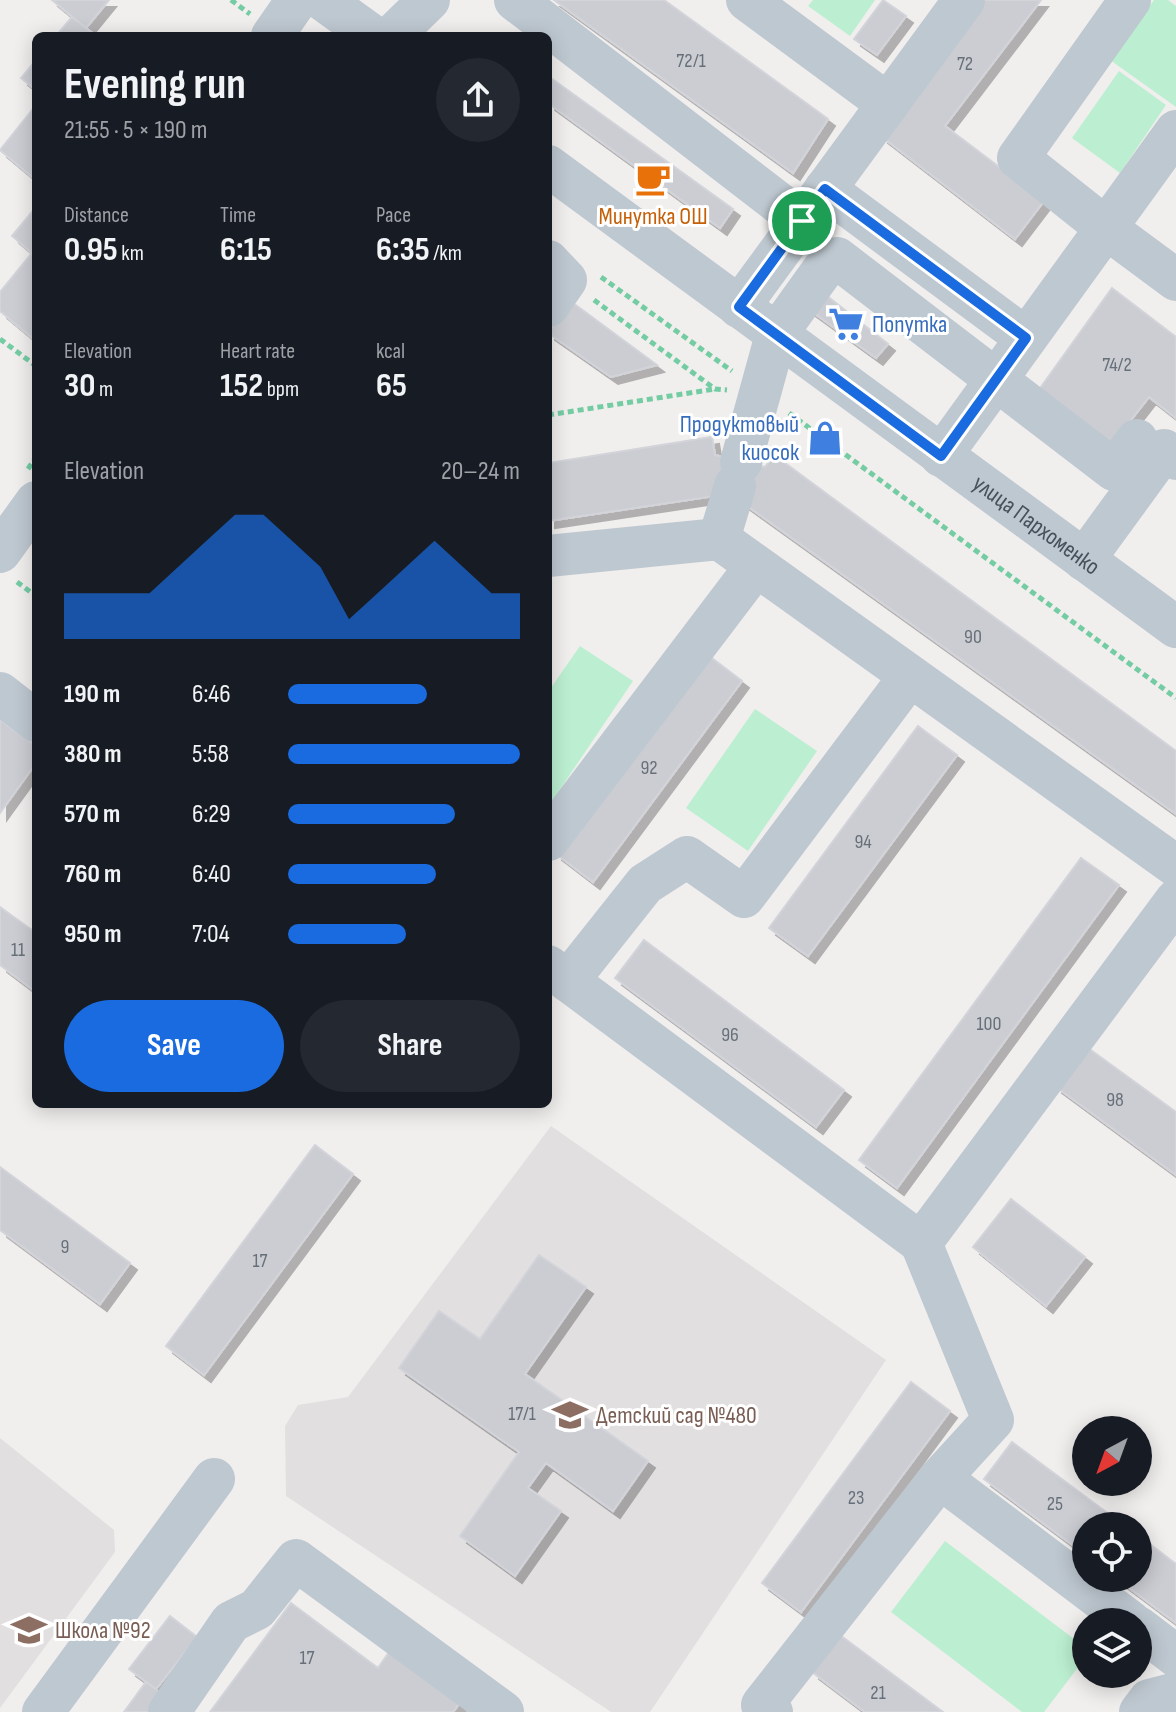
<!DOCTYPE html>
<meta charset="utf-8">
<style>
:root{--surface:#171b24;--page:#242831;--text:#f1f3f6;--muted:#9ea1a6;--accent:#196bdf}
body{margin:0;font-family:"Sofia Sans Condensed",sans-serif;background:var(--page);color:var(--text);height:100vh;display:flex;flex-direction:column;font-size:30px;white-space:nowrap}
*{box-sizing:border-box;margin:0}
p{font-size:26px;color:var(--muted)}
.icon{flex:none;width:44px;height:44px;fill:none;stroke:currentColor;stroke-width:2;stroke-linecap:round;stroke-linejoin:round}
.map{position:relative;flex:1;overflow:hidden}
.panel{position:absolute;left:32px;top:32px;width:520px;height:1076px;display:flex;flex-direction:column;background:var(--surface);border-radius:12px;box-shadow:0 4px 20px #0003}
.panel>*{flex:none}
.needle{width:52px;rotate:221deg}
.buttons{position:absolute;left:1072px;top:1416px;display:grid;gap:16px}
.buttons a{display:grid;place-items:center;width:80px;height:80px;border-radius:50%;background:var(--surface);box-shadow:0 4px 20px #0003;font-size:40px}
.pin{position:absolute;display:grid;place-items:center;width:68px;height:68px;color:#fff;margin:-34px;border:4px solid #fff;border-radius:50%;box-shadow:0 2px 8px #0007}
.round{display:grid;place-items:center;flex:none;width:84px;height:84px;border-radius:42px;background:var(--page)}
.overview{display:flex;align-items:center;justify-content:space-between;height:136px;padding:0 32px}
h1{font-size:44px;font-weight:700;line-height:60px}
.stats{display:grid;grid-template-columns:repeat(3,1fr);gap:12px;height:136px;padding:8px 32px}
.stats div{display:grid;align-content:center}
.stats b{font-size:34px;font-weight:700}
.stats small{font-size:22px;font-weight:400}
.stats p{font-size:22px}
.chart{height:224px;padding:16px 32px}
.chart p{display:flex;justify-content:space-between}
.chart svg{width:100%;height:144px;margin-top:8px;fill:var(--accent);opacity:.7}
.action{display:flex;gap:16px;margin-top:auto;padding:16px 32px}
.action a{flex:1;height:92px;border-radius:48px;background:var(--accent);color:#fff;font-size:32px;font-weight:700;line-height:92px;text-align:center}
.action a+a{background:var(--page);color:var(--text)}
ul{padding:0 32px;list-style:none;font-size:26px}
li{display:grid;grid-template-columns:128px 96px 1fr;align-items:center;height:60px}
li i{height:20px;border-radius:10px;background:var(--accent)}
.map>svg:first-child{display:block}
.education{fill:#e2dfe0}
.green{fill:#bcefd1}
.building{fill:#cbcdd3;stroke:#d2d4da;stroke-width:2;filter:url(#shadow)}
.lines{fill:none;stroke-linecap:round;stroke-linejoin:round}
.path{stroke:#74cca3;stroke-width:5;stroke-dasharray:6 4;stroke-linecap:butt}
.minor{stroke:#bec8d0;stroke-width:42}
.route-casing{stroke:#fff;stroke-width:16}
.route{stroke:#196bdf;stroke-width:10}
.labels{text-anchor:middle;stroke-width:6;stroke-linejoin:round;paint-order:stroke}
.number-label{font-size:20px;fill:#677079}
.food-label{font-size:24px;fill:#c56008;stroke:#fff}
.shop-label{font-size:24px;fill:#366cbe;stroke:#fff;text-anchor:start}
.street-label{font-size:24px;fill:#46515b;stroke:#fff}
.education-label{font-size:24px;fill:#785e54;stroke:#fff;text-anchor:start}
</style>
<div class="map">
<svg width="1176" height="1712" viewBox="0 0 1176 1712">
<defs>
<filter id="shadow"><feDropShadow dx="7" dy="7" stdDeviation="0" flood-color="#0004"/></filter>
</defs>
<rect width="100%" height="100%" fill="#f1eeee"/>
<!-- education -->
<path class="education" d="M551,1126L886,1360L650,1712H611L286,1496L285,1426L298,1405L348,1397Z
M0,1438L114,1530L115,1552L0,1708Z"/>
<!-- green -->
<path class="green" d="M813,0H875L850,36L808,6Z
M1154,0H1168L1176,6V107L1110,60Z
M1119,71L1166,105L1120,173L1072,138Z
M580,646L633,681L548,807V692Z
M755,709L817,751L748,851L686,808Z
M945,1541L1086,1648V1657L1044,1712H1022L891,1612Z"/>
<!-- building -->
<path class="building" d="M52,0H109L86,28Z
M554,0H664L828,119L793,173Z
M883,0L906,16L877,55L854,39Z
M984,0H1041L945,126L1044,201L1015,239L881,136Z
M72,17L86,28L96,36H56Z
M36,60V90L21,78Z
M548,76L733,209L720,228L548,103Z
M36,105V180L0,150Z
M36,207V341L0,311V292L32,253L12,236Z
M817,288L888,344L876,358L803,305Z
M1112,288L1176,337V418L1149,397L1109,448L1038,391Z
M569,300L657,365L611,377L548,333Z
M712,437L715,455L765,467L774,455L1176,751V814L739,500L721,495L548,521V463Z
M704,652L742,681L593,882L555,853Z
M0,720L36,746V763L0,813Z
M918,726L957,755L808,956L769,928Z
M1081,858L1119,885L897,1188L859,1160Z
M0,907L36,933V992L0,965Z
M644,940L844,1090L816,1127L615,978Z
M1084,1045L1176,1112V1175L1055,1086Z
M315,1145L353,1174L204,1375L166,1346Z
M0,1167L130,1263L100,1304L0,1230Z
M1011,1199L1085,1257L1046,1306L973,1247Z
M539,1255L586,1287L525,1374L648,1461L613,1511L546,1463L528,1488L561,1511L515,1576L460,1536L519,1452L399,1368L439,1311L480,1339Z
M911,1382L950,1411L801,1612L762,1583Z
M1012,1442L1125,1526H1086V1555L984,1479Z
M1138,1535L1176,1564V1623L1116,1578H1138Z
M291,1603L378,1668L394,1645L464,1697L453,1712H210Z
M170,1616L197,1637L156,1689L129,1669Z
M840,1635L943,1712H865L812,1672Z
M146,1682L165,1696L154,1712H124Z"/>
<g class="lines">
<!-- path -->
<path class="path" d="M231,0L250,14
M601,277L732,371
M594,300L715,389L727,390
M0,339L36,366
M789,413L1176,698
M548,415L715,389
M28,469L36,457
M17,582L36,596"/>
<!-- minor -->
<g class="minor">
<path d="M323,0L373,36"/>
<path d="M515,0L802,221"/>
<path d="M747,0L888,104"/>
<path d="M1130,0L1018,158L1106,228L1176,131"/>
<path d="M272,36L297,0"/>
<path d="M392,36L429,0"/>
<path id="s1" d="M548,166L1176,627"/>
<path d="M825,189L1026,338"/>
<path d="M548,261L566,280L548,306"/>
<path d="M739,307L964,0"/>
<path d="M941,456L1106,228L1176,280"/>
<path d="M741,462L776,335L827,264L837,258L1114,470L1137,440"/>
<path d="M719,539L735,486"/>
<path d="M0,552L36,502"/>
<path d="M548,556L719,539L1176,866"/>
<path d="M1084,560L1164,450L1176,459"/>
<path d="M0,693L36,721"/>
<path d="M548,840L756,566"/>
<path d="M548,966L921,1243"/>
<path d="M568,981L645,884L687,857L744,897L910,676"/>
<path d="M940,1478L993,1420L921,1243L1176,900"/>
<path d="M1138,1627L1176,1656"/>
<path d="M43,1712L214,1479"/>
<path d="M169,1712L231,1622L257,1609L296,1560L503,1712"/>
<path d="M772,1712L762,1705L940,1478L1131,1622"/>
<path d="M1140,1712L1149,1700L1176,1693"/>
</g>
</g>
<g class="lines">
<!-- route casing -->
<g class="route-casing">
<path id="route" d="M825,189L1026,338L941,456L739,307Z"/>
</g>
<!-- route -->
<use href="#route" class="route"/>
</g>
<!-- icons -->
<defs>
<g id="cafe-bare" transform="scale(2.76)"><path d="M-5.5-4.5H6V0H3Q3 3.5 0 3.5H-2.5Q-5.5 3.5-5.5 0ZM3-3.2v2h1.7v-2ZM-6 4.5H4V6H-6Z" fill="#e8710a" stroke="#fff" stroke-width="2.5" paint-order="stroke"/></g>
<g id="supermarket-bare" transform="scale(2.76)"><path d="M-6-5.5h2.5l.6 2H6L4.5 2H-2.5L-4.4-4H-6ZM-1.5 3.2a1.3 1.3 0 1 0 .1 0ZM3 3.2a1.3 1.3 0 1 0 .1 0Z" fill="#3f7fe0" stroke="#fff" stroke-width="2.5" paint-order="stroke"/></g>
<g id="shop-bare" transform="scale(2.76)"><path d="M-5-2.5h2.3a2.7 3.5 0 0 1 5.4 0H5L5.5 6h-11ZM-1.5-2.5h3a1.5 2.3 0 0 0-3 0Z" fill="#3f7fe0" stroke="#fff" stroke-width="2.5" paint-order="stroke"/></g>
<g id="school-bare" transform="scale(2.76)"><path d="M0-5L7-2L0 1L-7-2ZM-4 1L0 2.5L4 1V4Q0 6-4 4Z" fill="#8d6e63" stroke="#fff" stroke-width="2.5" paint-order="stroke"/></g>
</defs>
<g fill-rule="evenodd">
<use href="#cafe-bare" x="653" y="179"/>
<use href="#supermarket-bare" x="846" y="324"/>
<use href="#shop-bare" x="825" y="438"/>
<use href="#school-bare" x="570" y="1415"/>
<use href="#school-bare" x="29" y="1630"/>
</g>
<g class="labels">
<!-- number labels -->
<g class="number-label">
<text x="691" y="67">72/1</text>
<text x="965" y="70">72</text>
<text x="1117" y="371">74/2</text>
<text x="973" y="643">90</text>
<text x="649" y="774">92</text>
<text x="863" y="848">94</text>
<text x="18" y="956">11</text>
<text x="989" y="1030">100</text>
<text x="730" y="1041">96</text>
<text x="1115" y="1106">98</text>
<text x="65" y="1253">9</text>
<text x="260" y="1267">17</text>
<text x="522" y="1420">17/1</text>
<text x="856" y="1504">23</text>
<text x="1055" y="1510">25</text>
<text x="307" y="1664">17</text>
<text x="878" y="1699">21</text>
</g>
<!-- food labels -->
<g class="food-label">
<text x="653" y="224">Минутка ОШ</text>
</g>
<!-- shop labels -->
<g class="shop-label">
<text x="872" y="332">Попутка</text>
<text x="799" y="432" text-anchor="end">Продуктовый<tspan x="799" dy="28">киосок</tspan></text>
</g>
<!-- street labels -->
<g class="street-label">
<text dy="8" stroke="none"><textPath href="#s1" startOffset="606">улица Пархоменко</textPath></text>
</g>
<!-- education labels -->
<g class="education-label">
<text x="596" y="1423">Детский сад №480</text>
<text x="55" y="1638">Школа №92</text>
</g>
</g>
</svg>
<div class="buttons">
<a><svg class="needle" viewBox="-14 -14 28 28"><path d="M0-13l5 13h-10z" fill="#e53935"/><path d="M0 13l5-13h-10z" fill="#9ea1a6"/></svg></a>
<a><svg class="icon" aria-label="locate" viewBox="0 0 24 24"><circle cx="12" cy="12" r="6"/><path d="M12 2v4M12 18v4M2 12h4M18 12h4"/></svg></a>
<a><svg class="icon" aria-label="layers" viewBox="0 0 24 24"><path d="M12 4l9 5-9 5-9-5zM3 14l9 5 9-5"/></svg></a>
</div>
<div class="pin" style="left:802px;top:221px;background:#1e9e55"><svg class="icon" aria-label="arrive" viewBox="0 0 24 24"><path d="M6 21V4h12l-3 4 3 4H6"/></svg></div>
<section class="panel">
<div class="overview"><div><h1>Evening run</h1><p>21:55 · 5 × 190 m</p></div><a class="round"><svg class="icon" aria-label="share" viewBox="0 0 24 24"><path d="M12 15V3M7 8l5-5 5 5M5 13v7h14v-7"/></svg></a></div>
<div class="stats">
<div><p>Distance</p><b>0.95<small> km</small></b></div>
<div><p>Time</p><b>6:15</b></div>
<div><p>Pace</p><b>6:35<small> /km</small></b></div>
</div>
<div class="stats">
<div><p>Elevation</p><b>30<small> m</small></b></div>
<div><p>Heart rate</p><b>152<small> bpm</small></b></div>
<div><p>kcal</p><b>65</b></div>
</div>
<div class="chart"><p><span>Elevation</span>20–24 m</p>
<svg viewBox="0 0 160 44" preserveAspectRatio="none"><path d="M0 44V30L10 30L20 30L30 30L40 22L50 14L60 6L70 6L80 14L90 22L100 38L110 30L120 22L130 14L140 22L150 30L160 30V44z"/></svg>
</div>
<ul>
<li><b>190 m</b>6:46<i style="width:60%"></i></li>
<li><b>380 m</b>5:58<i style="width:100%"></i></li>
<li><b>570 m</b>6:29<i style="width:72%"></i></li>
<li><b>760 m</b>6:40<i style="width:64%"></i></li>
<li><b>950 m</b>7:04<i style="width:51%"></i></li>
</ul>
<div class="action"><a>Save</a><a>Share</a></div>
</section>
</div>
